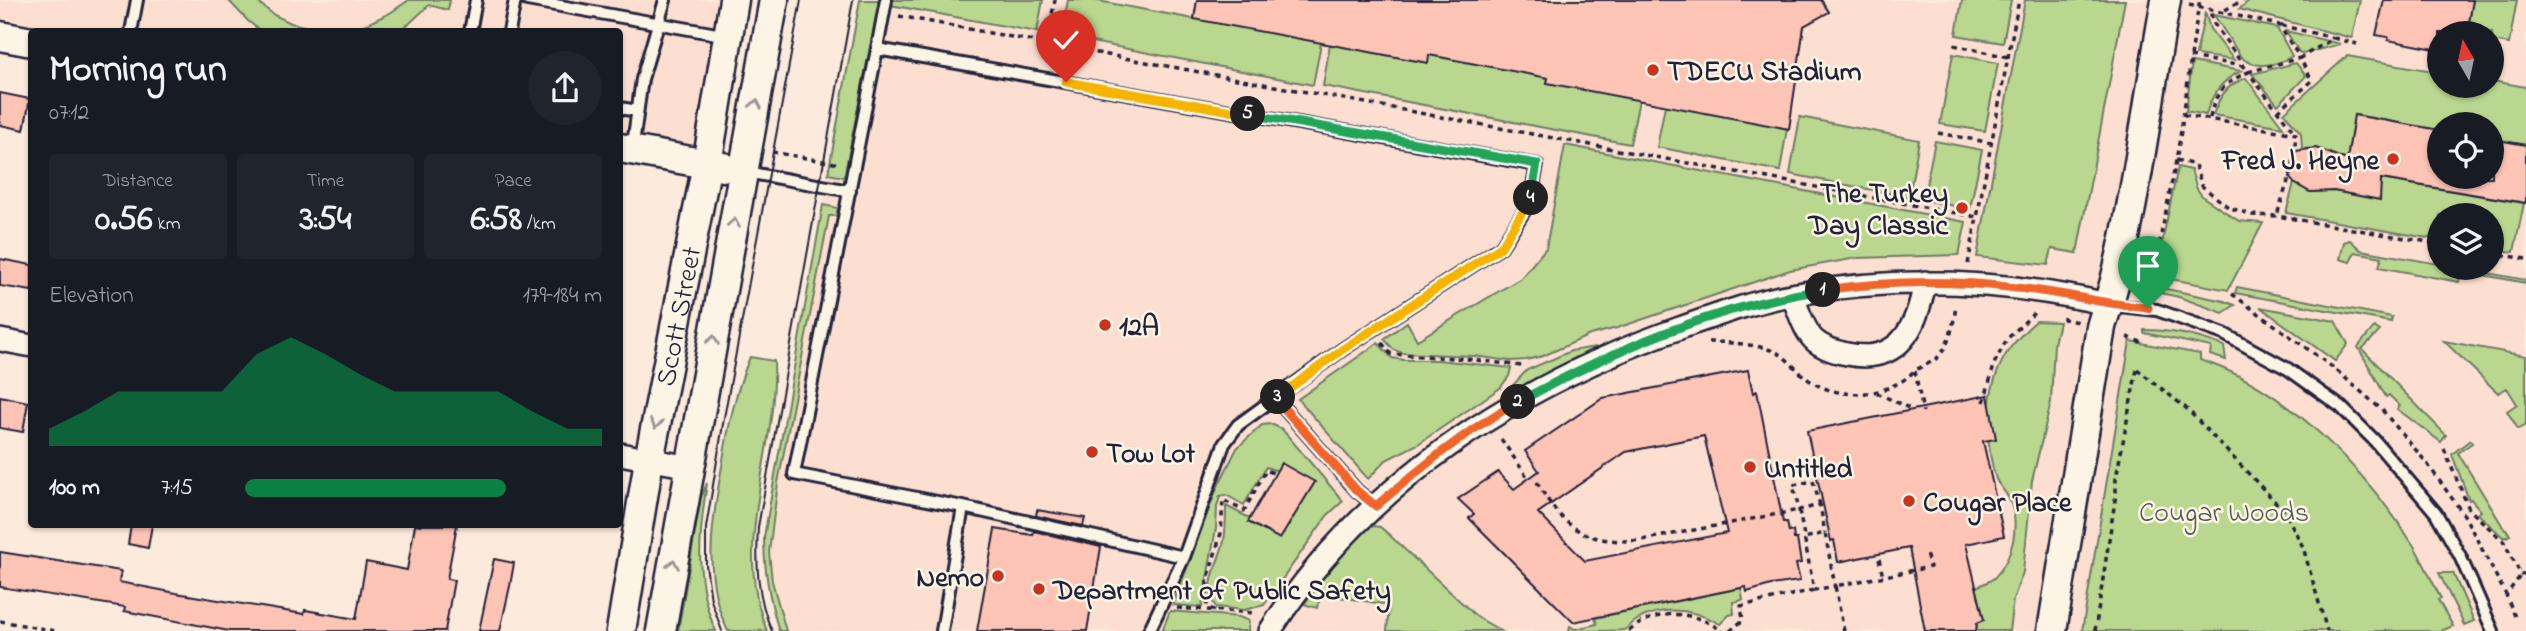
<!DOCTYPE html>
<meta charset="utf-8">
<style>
:root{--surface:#171b24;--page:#20242c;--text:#f1f3f6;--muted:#9ea1a6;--accent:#0b8043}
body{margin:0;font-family:"Indie Flower",sans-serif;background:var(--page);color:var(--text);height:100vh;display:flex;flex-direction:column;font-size:26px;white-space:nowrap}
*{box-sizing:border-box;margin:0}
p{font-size:23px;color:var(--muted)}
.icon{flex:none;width:38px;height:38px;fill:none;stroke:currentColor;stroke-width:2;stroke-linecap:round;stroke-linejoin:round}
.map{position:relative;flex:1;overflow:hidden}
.sheet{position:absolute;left:28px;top:28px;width:595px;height:500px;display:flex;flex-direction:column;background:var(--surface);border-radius:7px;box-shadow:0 2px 5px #0004}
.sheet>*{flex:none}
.needle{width:46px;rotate:351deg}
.tools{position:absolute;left:2427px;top:21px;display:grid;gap:14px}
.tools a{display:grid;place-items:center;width:77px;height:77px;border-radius:50%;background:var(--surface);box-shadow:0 2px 5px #0004;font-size:35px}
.pin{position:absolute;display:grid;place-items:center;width:60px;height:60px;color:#fff;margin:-72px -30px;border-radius:50% 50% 50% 0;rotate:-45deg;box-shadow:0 0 7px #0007}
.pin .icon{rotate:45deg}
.km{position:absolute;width:35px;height:35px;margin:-18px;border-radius:50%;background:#222;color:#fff;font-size:19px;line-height:35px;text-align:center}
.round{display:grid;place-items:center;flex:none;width:74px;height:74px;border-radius:37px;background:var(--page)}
.head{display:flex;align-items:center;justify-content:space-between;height:119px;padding:0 21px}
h1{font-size:38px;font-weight:700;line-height:52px}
.stats{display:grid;grid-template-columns:repeat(3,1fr);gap:10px;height:119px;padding:7px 21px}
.stats div{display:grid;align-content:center;border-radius:7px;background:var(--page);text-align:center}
.stats b{font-size:35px;font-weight:700}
.stats small{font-size:19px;font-weight:400}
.stats p{font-size:19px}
.chart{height:196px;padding:14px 21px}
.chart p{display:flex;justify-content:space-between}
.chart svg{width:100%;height:126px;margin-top:7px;fill:var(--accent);opacity:.7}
ul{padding:0 21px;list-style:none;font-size:23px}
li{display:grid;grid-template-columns:112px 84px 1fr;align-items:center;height:52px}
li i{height:18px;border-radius:9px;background:var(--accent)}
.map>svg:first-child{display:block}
.built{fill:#fddfd1;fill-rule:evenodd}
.green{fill:#bad790;stroke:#6e7c66;stroke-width:2}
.building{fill:#fec4b6;stroke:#22223b;stroke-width:2;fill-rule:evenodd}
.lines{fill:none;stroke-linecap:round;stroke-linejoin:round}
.lane-casing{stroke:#22223b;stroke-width:16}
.street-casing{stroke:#22223b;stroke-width:26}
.secondary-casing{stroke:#22223b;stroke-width:33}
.path{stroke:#22223b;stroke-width:3.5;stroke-dasharray:5 5;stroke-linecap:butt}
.lane{stroke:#fcf5e5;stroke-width:10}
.street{stroke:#fcf5e5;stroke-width:21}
.secondary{stroke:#fcf5e5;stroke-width:28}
.tram{stroke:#22223b;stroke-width:2}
.oneway{stroke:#9a9698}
.split-1-casing{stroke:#fff;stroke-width:14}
.split-2-casing{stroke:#fff;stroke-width:14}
.split-3-casing{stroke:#fff;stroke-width:14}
.split-4-casing{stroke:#fff;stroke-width:14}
.split-5-casing{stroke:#fff;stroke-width:14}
.split-6-casing{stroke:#fff;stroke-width:14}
.split-1{stroke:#f0652b;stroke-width:9}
.split-2{stroke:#22a559;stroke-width:9}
.split-3{stroke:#f0652b;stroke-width:9}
.split-4{stroke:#f5b400;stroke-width:9}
.split-5{stroke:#22a559;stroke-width:9}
.split-6{stroke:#f5b400;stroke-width:9}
.poi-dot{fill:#c8321e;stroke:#fcf5e5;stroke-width:2.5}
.labels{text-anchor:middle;stroke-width:5;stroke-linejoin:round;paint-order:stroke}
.poi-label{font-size:28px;font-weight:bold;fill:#22223b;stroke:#fcf5e5;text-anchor:start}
.street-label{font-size:28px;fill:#22223b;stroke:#fcf5e5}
.park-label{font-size:28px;fill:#505854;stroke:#fcf5e5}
</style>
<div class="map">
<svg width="2526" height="631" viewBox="0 0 2526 631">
<rect width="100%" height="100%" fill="#fcebdc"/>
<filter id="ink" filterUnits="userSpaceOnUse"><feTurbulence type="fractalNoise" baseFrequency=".0143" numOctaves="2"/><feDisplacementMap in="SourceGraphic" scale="14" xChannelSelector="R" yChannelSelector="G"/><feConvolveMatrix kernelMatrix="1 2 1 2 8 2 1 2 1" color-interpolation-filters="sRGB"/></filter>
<g filter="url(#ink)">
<!-- built -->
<path class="built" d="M0,0H723L700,126L695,139L684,145L620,136V32L70,31L0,18Z
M860,0H2526V631H779L769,599L764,569V537ZM2440,33H2492V86H2440ZM2440,124H2492V177H2440ZM2440,215H2492V268H2440Z"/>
<!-- green -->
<path class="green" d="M228,0H255L274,15L291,23L325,31L355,28L369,23L390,13L409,0H450L448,10L429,5L410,23L397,31L262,32L248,21Z
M860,0H1043L1037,32L879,3L844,177L828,174Z
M1068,0H1093L1194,19L1197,0H1821L1829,12L1804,26L1780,171L1657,147L1665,105L1639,100L1630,144L1323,86L1330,44L1321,43L1313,85L1061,36Z
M1962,0H2011L2003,43L1956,35Z
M2025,0H2125L2077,253L2052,249L2048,265L1977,257Z
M2250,0H2360L2352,38L2239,9Z
M2473,0H2517L2509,44L2492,41V33H2467Z
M2205,12L2210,29L2234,60L2196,55Z
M2214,15L2277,28L2292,56C2278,65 2255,70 2241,57Z
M2286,31L2340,44L2303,54L2299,52Z
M1953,54L1998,63L1985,131L1940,124Z
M2347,56L2439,72L2440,86H2492V81L2526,87V145L2492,139V124H2440L2439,130L2355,115L2347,160C2328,157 2325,146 2302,149L2301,133L2284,113Z
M2192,62L2241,71C2222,80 2211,94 2206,115L2186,111Z
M2296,63L2306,76L2278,105L2252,74Z
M2246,78L2283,127L2213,115C2219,97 2227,84 2246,78Z
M1800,117L1919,140L1909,197L1790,174Z
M1935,141L1982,150L1970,209L1923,200Z
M1565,145L1966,222L1959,255L1857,258L1790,270L1617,328L1590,335L1543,356L1526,360L1510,361L1474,356L1403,353L1394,350L1384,339L1407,322L1417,340L1521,278L1546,248Z
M2178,167L2191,170L2197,189L2203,197L2239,221L2263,223L2228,290L2155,276Z
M2381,179L2524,203L2514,252L2492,249V215H2440L2439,240L2286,213L2294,183L2310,192L2334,191L2379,199Z
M823,205L838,208L836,216H829L778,483L769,552L772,581L786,631H779C769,599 764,571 764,537Z
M2350,240L2361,250L2439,264L2440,268H2461L2526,280V283L2461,271L2459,282L2379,267L2382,257L2355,252L2350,262L2340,259L2344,242Z
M2152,286L2224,301L2235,305L2223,313L2179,297L2151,291Z
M2237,287L2392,317L2391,322L2235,293Z
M2260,307L2335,321L2348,344L2335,361Z
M2036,321L2059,322L2054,344L2051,402L2032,481L2023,572L2013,600L2009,631H1976L1977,623L1984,620L1976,587C1982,584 1990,582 1995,577C2013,558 2020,525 2010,501C2007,493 1999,486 1996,479C1983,438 1985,384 2010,348C2018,338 2027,329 2036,321Z
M2374,327L2380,331L2362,349L2446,435L2441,442L2397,409L2400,406L2389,395L2386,397L2358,347Z
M2144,330C2171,330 2198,336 2224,346L2226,360L2210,355L2211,347L2144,333Z
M2130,341L2200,354V360C2287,387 2366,471 2414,546C2424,563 2432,581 2441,599L2438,600L2453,626L2441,631H2082Z
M2444,341L2526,356V425L2518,429L2507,411L2517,404L2507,388L2498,393Z
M1378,343L1392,358L1404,360H1438L1511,368L1509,376L1500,388L1418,444L1386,460L1368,479L1298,399Z
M1596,347L1502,397L1527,370L1571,351Z
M750,357L774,361C778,452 730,542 767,631H728C702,579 712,521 722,466C728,428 735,392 750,357Z
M1271,424L1282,429L1343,501L1327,516L1264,605L1244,610L1216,607C1202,589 1220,560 1224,541C1226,529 1226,518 1226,506L1282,535L1310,482L1266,467L1244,505L1226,495L1220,496L1217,507L1216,528L1202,607L1173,605L1217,488L1237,448L1262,425Z
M2470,440L2472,443L2458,453L2505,530H2507L2510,535L2504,538L2478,514L2481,511L2471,499L2469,500L2452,454Z
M707,483C699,532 694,584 716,631H678L701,498Z
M1373,526L1380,527L1386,532L1477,617L1501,631H1387L1389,605L1321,594L1317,608L1304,604C1319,584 1350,535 1373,526Z
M2439,573H2453L2474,621L2464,625Z
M1741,588L1743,600L1733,602L1734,614L1729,615L1720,624C1693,609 1665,605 1637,620C1632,623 1628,628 1624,630C1617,631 1579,631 1569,631L1570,626L1575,629L1597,624L1595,618Z
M1170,611L1239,617L1249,621L1248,631H1162Z"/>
<!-- building -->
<path class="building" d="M1197,0H1821L1829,12L1804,26L1789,129L1547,83L1548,78L1429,55L1428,63L1194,19Z
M2384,0H2473L2467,33H2440V50L2388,40V37L2376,35Z
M0,93L30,99L24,130L0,125Z
M2354,115L2440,130V177H2492V139L2526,145V203L2381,179L2380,200L2334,191L2310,192L2294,183L2290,178L2296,151L2316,148L2347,160Z
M0,259L32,265V291L0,286Z
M1748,370L1753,393L1757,391L1783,522H1787L1789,532L1793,531L1794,539H1797L1801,563L1796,564L1800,581L1771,585L1747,592L1746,587L1573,622L1469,518L1474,514L1458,499L1498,472L1514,489L1539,471L1525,451L1603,398ZM1704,436L1727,533L1585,561L1538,513L1626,452Z
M1988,395L1996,439L1983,441L2004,536L1966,544L1984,620L1977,623L1976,631H1925L1909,548L1838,562L1834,540L1831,541L1807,431Z
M0,396L28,402L23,432L0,428Z
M1281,463L1315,482L1280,539L1248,522Z
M1037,510L1085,518L1083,526L1036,516Z
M131,525H152L148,548L128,544Z
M415,525H457L447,579L454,580L445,631H229L124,611L125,607L0,587V552L121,571L119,582L176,593L304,614L305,610L356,619L366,562L407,570Z
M995,529L1033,535L1034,531L1101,547L1087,631H977Z
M494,559L514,563L510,586L500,631H479Z"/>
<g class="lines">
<!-- lane casing -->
<g class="lane-casing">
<path id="lane" d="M527,0L728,36
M131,32L137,0
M470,32L476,0
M509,32L515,0
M877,49L886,0
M620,108L637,111
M632,151L642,79L665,0
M746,172L850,191
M2110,305L2157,310L2224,334L2288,369L2341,407L2374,440L2436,513L2460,556L2493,631
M1184,557L963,507L794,474L877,49L1537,165L1530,202L1501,247L1343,349L1275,398L1357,491L1376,506
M942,631L963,507
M1149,631L1184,557L1224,444L1238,425L1275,398"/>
</g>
<!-- street casing -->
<g class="street-casing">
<path id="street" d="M1792,295C1798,308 1803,328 1813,339C1821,347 1836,352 1847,354C1900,365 1917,327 1925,282
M0,340L32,346
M620,454L690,467
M1270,631C1363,484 1518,385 1680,328C1717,315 1752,302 1791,295C1896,276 2004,280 2107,304"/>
</g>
<!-- secondary casing -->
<g class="secondary-casing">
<g id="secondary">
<path d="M0,36L32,42"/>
<path d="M620,148L723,167"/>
<path id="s1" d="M621,631L649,460L707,164L734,0"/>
<path d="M661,631L774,0"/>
<path d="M2052,631L2101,327C2105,312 2111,296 2115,281C2138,189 2149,93 2166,0"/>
</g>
</g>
<!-- path -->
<path class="path" d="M2189,5L2279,25L2300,58L2248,72L2214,24L2209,8
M2225,10L2243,0
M899,16L1977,217
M2334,38L2357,44
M1046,43L1055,0
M1954,45L2008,57
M2190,57L2243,66
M2278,111L2312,81L2300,58L2334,38L2279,25
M2184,115L2296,134L2293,166L2277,215
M2210,118C2215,92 2224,83 2248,72L2294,132
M1938,133L1992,143
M772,152L840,164
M2176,160L2195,165L2202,186L2228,207L2252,215L2277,216L2440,244
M2492,253L2526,259
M1968,264L2019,0
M2150,293C2157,249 2168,205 2176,160C2186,107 2190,53 2200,0
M2232,294L2335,369L2382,410L2426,462L2464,515L2506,595
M2064,317V319L2078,322
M2127,337L2141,342
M1708,342C1728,342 1764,344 1781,355C1791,362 1799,373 1809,380C1835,398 1873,398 1900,382C1907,379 1911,373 1917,369C1923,366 1931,363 1936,359C1950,347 1954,322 1956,305
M1382,343L1391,354L1468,359L1522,366
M2137,369L2187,409L2285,512L2303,547L2327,631
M1915,371L1923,412
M1877,393L1913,410
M1984,402L1995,362L2007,339L2034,313
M1501,439L1528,478
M2444,449L2469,509L2504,542L2521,575L2526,573
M1537,482C1563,529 1587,545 1642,540L1799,510L1814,590L1835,586L1825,533L1804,538
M1820,505L1813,481L1793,485L1799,510L1820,505L1825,533
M1879,559L1883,577
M1177,608L1256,613
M1215,611L1207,606V582L1221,533L1223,500L1244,511L1266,470L1275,474
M2515,616L2506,595L2521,575
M0,621L56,631
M1629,631C1657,608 1694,610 1722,631
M1730,631L1743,620L1741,606L1814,590
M1844,631L1835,586L1930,567L1926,554
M2095,631L2116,494V478L2137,369"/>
<!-- lane -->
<use href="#lane" class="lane"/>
<!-- street -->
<use href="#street" class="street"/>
<!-- secondary -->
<use href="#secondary" class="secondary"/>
<!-- tram -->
<path class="tram" d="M722,631L711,600L706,565V528L724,418L801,0
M772,631C757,598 756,563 758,527L853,0"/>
</g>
<!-- one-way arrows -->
<defs><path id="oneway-chevron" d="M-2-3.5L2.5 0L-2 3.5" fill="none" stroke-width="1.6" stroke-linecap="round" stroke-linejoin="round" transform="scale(1.75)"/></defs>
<g class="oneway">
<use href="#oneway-chevron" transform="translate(756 104) rotate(-80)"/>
<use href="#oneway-chevron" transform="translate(734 223) rotate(-80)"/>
<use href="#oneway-chevron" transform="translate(713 340) rotate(-80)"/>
<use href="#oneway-chevron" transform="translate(656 424) rotate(101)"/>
<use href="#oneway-chevron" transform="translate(673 564) rotate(-80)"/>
</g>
</g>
<g class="lines" filter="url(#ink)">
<!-- split-1 casing -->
<g class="split-1-casing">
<path id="split-1" d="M1823,290C1887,281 1952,280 2016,288C2060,292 2103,304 2148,308"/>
</g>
<!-- split-2 casing -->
<g class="split-2-casing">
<path id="split-2" d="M1518,402C1614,350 1714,306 1823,290"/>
</g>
<!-- split-3 casing -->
<g class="split-3-casing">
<path id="split-3" d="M1278,397L1275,398L1357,491L1376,506C1421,468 1466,430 1518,402"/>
</g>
<!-- split-4 casing -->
<g class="split-4-casing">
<path id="split-4" d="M1278,397L1343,349L1501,247L1531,198"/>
</g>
<!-- split-5 casing -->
<g class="split-5-casing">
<path id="split-5" d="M1248,114L1537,164L1531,198"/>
</g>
<!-- split-6 casing -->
<g class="split-6-casing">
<path id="split-6" d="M1066,82L1248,114"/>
</g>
<!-- split-1 -->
<use href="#split-1" class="split-1"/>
<!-- split-2 -->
<use href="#split-2" class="split-2"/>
<!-- split-3 -->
<use href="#split-3" class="split-3"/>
<!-- split-4 -->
<use href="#split-4" class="split-4"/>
<!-- split-5 -->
<use href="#split-5" class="split-5"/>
<!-- split-6 -->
<use href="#split-6" class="split-6"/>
</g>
<!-- markers -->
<g class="poi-dot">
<circle cx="1653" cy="70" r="7"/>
<circle cx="2393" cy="159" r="7"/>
<circle cx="1962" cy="208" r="7"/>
<circle cx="1105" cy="325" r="7"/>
<circle cx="1092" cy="452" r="7"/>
<circle cx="1750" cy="467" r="7"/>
<circle cx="1909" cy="501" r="7"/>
<circle cx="998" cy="576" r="7"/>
<circle cx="1039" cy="589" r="7"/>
</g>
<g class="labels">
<!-- poi labels -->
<g class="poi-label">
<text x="1667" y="80">TDECU Stadium</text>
<text x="2379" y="169" text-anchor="end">Fred J. Heyne</text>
<text x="1948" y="202" text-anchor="end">The Turkey<tspan x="1948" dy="32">Day Classic</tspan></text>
<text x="1119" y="335">12A</text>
<text x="1106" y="462">Tow Lot</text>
<text x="1764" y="477">Untitled</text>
<text x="1923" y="511">Cougar Place</text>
<text x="984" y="586" text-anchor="end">Nemo</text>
<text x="1053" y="599">Department of Public Safety</text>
</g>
<!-- street labels -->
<g class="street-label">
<text dy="10" stroke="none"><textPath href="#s1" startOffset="320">Scott Street</textPath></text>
</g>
<!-- park labels -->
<g class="park-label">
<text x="2224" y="521">Cougar Woods</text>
</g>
</g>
</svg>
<div class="tools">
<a><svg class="needle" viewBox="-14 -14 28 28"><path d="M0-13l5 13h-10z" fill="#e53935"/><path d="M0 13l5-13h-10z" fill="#9ea1a6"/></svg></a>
<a><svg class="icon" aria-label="locate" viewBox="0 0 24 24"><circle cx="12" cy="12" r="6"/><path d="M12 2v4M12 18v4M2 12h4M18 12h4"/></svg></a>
<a><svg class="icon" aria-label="layers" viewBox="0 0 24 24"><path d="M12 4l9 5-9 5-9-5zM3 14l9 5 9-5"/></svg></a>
</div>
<div class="pin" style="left:2148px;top:308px;background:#1e9e55"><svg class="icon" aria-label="arrive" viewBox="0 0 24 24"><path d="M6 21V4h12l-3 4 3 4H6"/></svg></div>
<div class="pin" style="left:1066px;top:82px;background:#d93025"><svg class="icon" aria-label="check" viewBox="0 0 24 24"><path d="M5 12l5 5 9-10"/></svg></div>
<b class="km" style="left:1823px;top:290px">1</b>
<b class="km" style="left:1518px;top:402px">2</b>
<b class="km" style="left:1278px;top:397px">3</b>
<b class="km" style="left:1531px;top:198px">4</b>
<b class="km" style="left:1248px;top:114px">5</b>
<section class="sheet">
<div class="head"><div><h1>Morning run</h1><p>07:12</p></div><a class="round"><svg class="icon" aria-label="share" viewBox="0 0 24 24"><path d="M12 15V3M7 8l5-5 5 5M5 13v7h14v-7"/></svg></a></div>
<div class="stats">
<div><p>Distance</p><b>0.56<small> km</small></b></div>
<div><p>Time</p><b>3:54</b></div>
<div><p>Pace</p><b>6:58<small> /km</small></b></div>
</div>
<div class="chart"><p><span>Elevation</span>179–184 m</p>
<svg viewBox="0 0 160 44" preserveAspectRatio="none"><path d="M0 44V38L10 32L20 25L30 25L40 25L50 25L60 12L70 6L80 12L90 19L100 25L110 25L120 25L130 25L140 32L150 38L160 38V44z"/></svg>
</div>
<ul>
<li><b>100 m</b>7:15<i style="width:73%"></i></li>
</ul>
</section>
</div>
